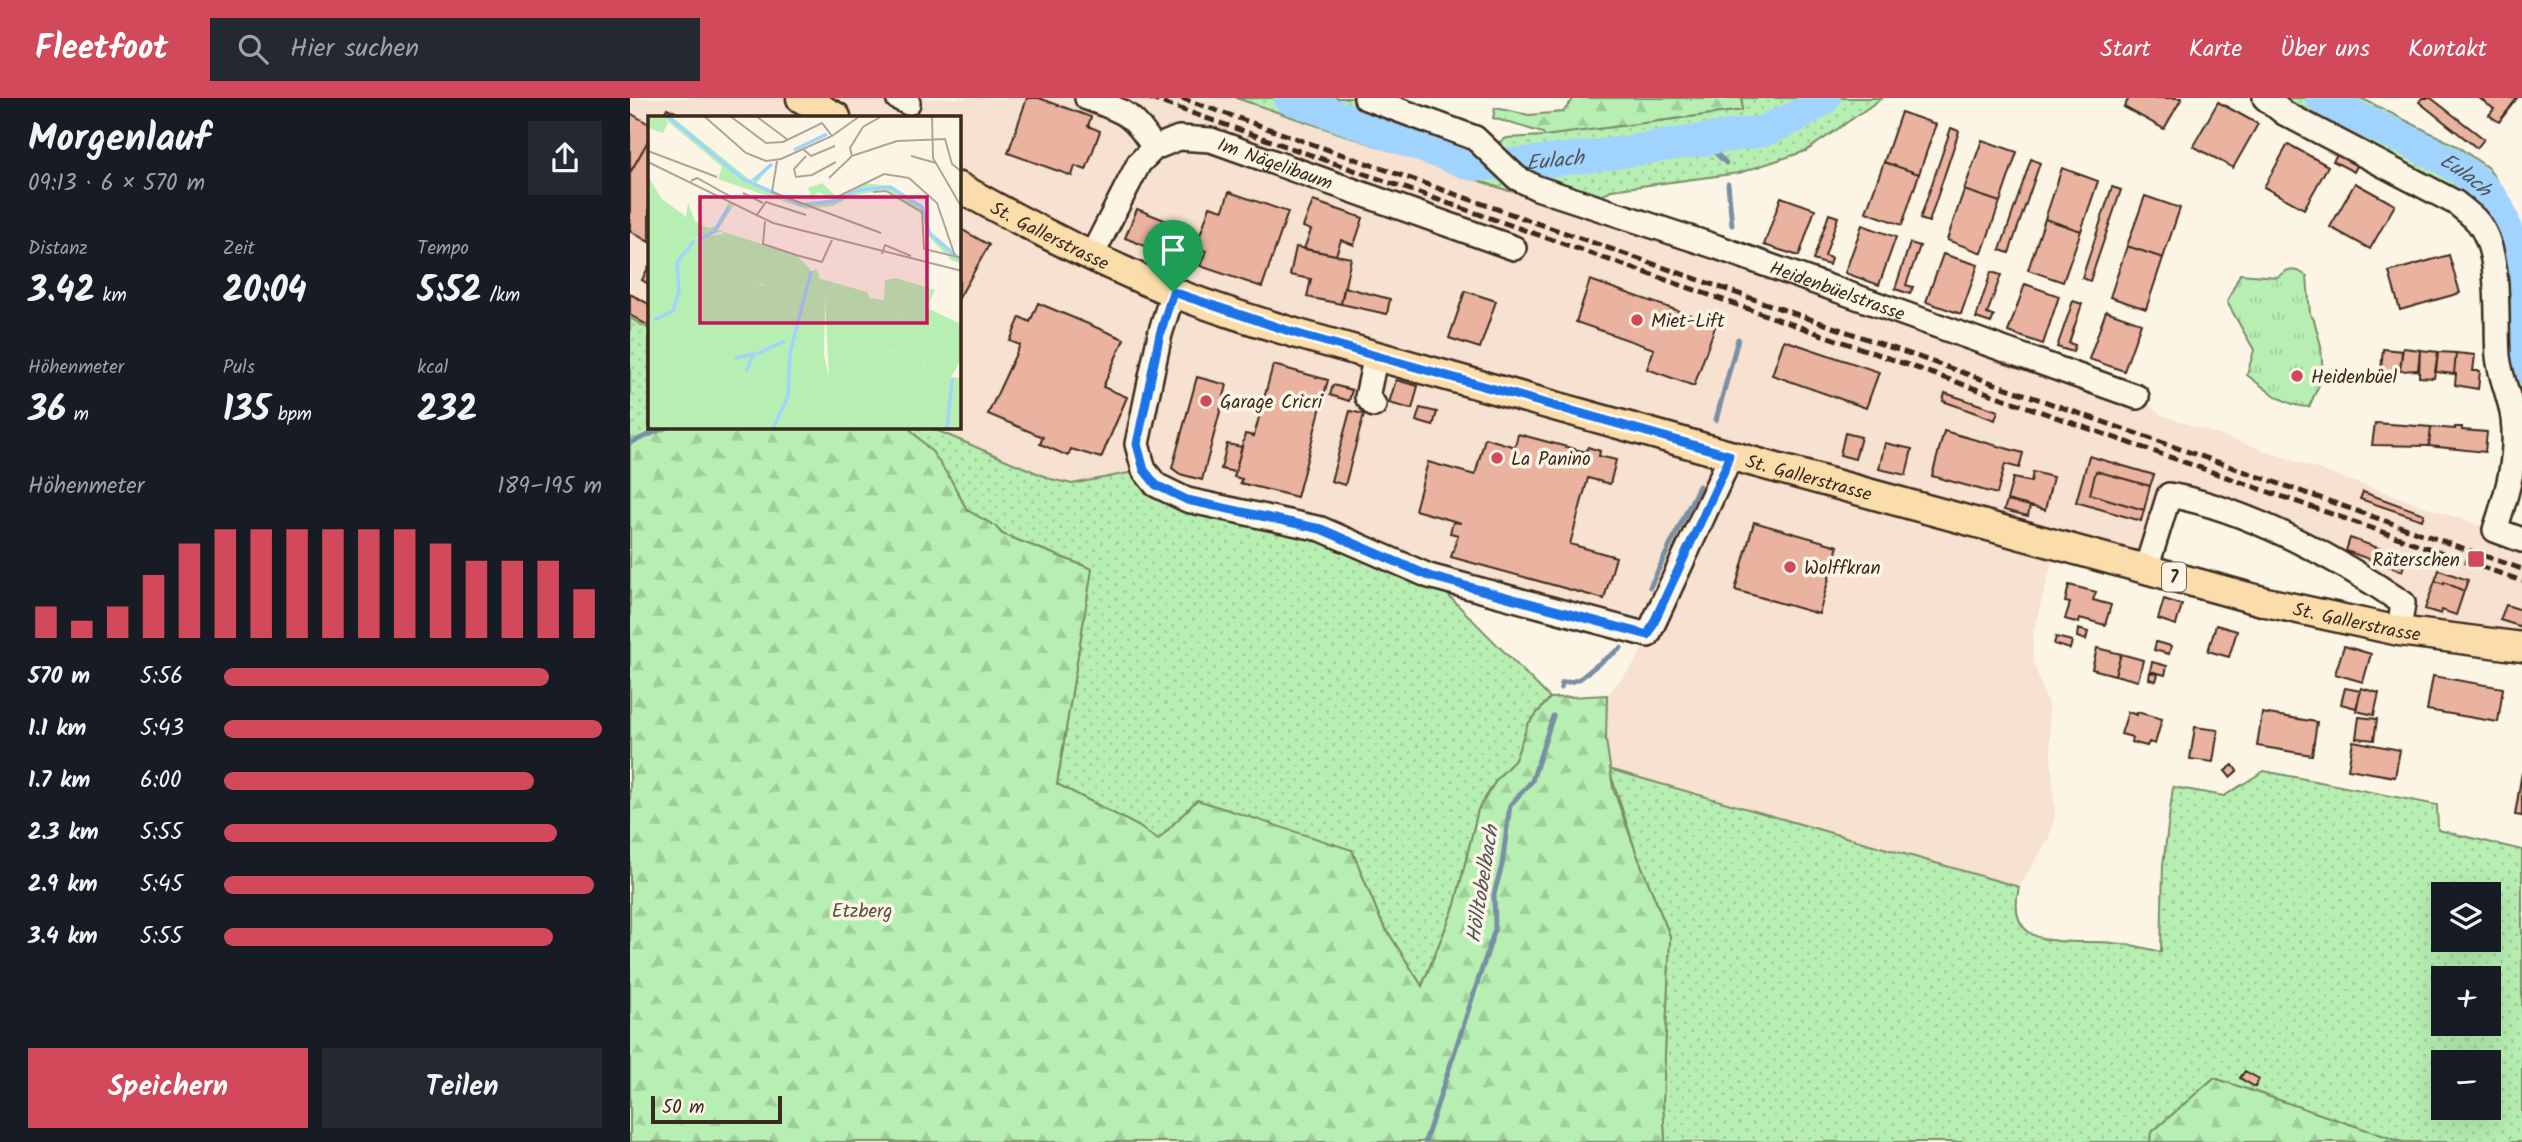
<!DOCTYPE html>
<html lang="de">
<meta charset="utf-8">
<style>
:root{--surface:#171b24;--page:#242831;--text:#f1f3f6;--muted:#9ea1a6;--accent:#d1495b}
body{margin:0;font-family:Kalam,sans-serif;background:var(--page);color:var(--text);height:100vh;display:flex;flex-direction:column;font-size:26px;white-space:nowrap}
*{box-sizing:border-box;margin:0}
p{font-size:23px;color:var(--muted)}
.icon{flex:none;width:38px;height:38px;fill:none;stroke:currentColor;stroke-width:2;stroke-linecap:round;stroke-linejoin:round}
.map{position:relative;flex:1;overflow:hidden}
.sheet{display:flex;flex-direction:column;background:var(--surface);width:630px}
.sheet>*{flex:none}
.fabs{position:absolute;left:1801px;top:784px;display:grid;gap:14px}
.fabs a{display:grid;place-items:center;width:70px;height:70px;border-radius:0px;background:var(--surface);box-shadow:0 7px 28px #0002;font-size:35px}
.scale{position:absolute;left:21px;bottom:18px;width:131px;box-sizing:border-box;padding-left:7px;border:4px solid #3b2a1e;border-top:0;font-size:19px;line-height:24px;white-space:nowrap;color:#3b2a1e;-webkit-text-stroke:5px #fcf5e5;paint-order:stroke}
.pin{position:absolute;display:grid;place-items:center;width:60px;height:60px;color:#fff;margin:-72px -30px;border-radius:50% 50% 50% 0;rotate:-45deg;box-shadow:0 0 7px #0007}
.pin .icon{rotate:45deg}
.round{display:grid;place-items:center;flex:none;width:74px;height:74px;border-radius:0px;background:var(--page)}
.overview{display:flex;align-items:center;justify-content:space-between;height:119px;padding:0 28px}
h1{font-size:38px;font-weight:600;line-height:52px}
.figures{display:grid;grid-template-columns:repeat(3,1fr);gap:10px;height:119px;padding:7px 28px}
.figures div{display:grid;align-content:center}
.figures b{font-size:35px;font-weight:600}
.figures small{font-size:19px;font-weight:400}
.figures p{font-size:19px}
.chart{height:196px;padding:14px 28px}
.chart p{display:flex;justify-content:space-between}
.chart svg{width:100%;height:126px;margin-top:7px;stroke:var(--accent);stroke-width:6}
.cta{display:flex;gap:14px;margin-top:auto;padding:14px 28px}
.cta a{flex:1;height:80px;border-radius:0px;background:var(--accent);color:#fff;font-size:28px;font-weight:600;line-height:80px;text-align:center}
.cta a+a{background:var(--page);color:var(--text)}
ul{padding:0 28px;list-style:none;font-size:23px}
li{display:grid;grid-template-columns:112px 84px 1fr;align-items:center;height:52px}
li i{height:18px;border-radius:9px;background:var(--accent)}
header{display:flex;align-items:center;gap:42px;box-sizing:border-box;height:98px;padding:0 35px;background:var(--accent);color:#fff}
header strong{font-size:33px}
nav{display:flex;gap:38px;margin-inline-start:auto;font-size:24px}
.search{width:490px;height:63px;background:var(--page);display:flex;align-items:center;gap:18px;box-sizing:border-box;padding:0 24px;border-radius:0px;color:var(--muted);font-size:26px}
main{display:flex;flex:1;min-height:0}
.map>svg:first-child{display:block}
.built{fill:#f7e1d0}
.grass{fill:url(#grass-dots);stroke:#798c68;stroke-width:2;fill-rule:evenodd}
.forest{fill:url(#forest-firs);stroke:#798c68;stroke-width:2}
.park{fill:url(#park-tufts);stroke:#798c68;stroke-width:2}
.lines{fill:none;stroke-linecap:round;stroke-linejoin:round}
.stream{stroke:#788fa4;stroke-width:5}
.river{stroke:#a0d3fe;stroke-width:32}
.building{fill:#eab3a0;stroke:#3b2a1e;stroke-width:2}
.minor-casing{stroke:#3b2a1e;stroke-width:28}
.major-casing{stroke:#3b2a1e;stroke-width:33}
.minor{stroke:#fcf5e5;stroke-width:23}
.major{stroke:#fbddab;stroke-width:28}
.rail{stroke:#3b2a1e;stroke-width:5;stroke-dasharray:10 5;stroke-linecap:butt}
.route-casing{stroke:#fff;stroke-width:14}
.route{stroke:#1a73e8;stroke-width:9}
.poi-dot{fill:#d1495b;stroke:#fcf5e5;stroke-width:2.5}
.labels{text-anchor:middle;stroke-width:7;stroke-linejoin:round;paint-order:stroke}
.shield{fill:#fcf5e5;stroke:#75675a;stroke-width:2}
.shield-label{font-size:18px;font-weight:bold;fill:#3b2a1e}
.street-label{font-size:19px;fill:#3b2a1e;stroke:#fcf5e5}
.poi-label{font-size:19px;fill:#3b2a1e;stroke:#fcf5e5;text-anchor:start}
.park-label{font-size:19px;fill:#54513c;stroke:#fcf5e5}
.water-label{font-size:21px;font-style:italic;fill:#545456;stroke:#fcf5e5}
.inset-river{fill:none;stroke:#a0d3fe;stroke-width:3.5}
.inset-road{fill:none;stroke:#afa495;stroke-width:2}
.view{fill:#c2185b;fill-opacity:0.15;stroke:#c2185b;stroke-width:3.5}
.inset-edge{fill:none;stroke:#3b2a1e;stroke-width:3.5}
</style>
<header>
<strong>Fleetfoot</strong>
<div class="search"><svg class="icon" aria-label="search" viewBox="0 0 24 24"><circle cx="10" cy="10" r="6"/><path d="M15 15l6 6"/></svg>Hier suchen</div>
<nav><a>Start</a><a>Karte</a><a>Über uns</a><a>Kontakt</a></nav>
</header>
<main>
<section class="sheet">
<div class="overview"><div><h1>Morgenlauf</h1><p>09:13 · 6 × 570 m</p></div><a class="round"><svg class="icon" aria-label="share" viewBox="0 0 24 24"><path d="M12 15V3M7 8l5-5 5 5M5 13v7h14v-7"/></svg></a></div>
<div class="figures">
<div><p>Distanz</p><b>3.42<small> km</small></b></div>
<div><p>Zeit</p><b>20:04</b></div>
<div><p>Tempo</p><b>5:52<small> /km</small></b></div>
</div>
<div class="figures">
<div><p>Höhenmeter</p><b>36<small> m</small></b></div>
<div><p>Puls</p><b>135<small> bpm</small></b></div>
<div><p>kcal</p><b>232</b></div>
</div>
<div class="chart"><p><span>Höhenmeter</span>189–195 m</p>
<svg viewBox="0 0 160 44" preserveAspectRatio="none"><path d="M5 44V33M15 44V38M25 44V33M35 44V22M45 44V11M55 44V6M65 44V6M75 44V6M85 44V6M95 44V6M105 44V6M115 44V11M125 44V17M135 44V17M145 44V17M155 44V27"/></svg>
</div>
<ul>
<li><b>570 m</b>5:56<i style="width:86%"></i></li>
<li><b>1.1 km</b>5:43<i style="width:100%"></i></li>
<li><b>1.7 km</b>6:00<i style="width:82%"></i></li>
<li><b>2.3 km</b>5:55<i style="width:88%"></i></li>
<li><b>2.9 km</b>5:45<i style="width:98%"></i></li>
<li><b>3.4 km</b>5:55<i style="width:87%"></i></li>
</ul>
<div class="cta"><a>Speichern</a><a>Teilen</a></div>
</section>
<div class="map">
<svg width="1892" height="1044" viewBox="0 0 1892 1044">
<defs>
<pattern id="grass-dots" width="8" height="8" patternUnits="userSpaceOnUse" patternTransform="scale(1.75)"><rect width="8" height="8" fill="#b7efb2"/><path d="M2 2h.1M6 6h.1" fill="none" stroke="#9ecd99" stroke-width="1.8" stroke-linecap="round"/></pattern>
<pattern id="forest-firs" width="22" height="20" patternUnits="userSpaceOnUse" patternTransform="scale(1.75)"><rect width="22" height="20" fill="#b7efb2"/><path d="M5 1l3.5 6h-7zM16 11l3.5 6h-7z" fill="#9ecd99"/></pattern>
<pattern id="park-tufts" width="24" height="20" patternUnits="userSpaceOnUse" patternTransform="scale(1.75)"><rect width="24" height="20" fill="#b7efb2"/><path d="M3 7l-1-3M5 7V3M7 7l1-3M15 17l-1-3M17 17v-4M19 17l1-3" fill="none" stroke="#9ecd99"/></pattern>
</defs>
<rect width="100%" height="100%" fill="#fcf5e5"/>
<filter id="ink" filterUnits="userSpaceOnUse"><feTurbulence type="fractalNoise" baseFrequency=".0143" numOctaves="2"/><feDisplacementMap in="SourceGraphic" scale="14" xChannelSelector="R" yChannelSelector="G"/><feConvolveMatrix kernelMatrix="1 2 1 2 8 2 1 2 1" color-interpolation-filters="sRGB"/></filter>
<g filter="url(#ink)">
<!-- built -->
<path class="built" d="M0,0H606L879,93L907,90L1507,299L1532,317L1892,442V549L1771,519L1729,475L1540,397L1516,471L1427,446L1403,535V563L1418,607L1425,717L1419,740L1389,789L979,671L976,642L977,597L1005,565L1018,538L557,402L514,372L442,386L421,381L299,329H329V19H19V230L0,220Z"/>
<!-- grass -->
<path class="grass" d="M606,0H736L858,50L877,40L914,38L1111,12L1112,0H1252L1176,53L1109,75L981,92L960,106L907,90L879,93Z
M1635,0H1731L1827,48L1858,70L1880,102L1892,133V314L1880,305L1847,124Z
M0,220L19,231V329H37L0,345Z
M278,329H299L421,381L442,386L514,372L526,387L691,431L799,478L920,600L898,626L885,662L867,681L848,712L825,807L792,888L751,823L722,752L528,742L508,728L427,686L462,471L372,436L365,428L337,412L321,382Z
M979,671L1389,789C1373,856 1440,841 1483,845C1499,846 1516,850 1531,854L1533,767L1543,689L1594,698L1634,673L1807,707L1808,732L1892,752V1044H1772L1584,980L1521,1035L1520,1044H1035L1033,1004L1040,838L1007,757ZM1813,796H1858V842H1813ZM1813,880H1858V926H1813ZM1813,964H1858V1010H1813Z"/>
<!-- forest -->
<path class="forest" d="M944,0H1112V12L914,38L913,35L863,20L865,10L899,17L933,14Z
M37,329H278L303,355L321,382L337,412L365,428L372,436L462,471L427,686L508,728L528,742L567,702L722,752L751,823L792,888L825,807L848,712L867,681L885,662L898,626L920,600L977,597L976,642L983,690L1007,757L1040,838L1033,1004L1035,1044H0V345Z
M1584,980L1772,1044H1520L1521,1035Z"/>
<!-- park -->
<path class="park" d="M1658,172L1668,173L1677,178L1680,216L1684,222L1691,248L1693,278L1679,309C1654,308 1636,291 1617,277L1624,252L1597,204L1610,176L1647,179Z"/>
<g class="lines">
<!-- stream -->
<path class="stream" d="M1072,42L1096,65
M1098,86L1102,127
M1086,322L1108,241
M0,345L37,329
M1020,489L1069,388
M931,590L932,585C954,582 951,579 967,567C975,561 983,556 991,550
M795,1044L865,831L864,796L872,767L880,707L902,683L923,618"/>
<!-- river -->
<g class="river">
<path id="s1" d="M659,0L843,67L897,65L965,58L1133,33L1166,19L1195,0"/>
<path id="s2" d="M1691,0C1742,32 1826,54 1862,100C1872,113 1876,130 1879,145L1892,268"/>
</g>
</g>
<!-- building -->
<path class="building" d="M397,0H409L461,19L458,28L470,33L456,72L445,68L442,78L378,55Z
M1499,0H1552L1534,31L1494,9Z
M1792,0H1801L1854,41L1847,50L1789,4Z
M1849,0H1887L1869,24L1859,17L1864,11Z
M1588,4L1628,26L1603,70L1563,48Z
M37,10L55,19H32Z
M1271,14L1306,26L1289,76L1254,64Z
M0,15L19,26V41L0,75Z
M1321,30L1329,33L1299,124L1290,121Z
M19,41V144L0,133V75Z
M1352,42L1387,54L1370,104L1334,92Z
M1658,46L1698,68L1674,111L1634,89Z
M1709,53L1729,64L1724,74L1703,63Z
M1401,61L1410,65L1379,155L1370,152Z
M1254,64L1289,76L1272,127L1236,114Z
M1432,70L1468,83L1451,133L1415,121Z
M1725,85L1765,107L1740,151L1700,129Z
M1482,89L1491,92L1460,183L1452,180Z
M1334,92L1370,104L1352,155L1317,142Z
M599,94L658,114L632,189L570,168L576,153L566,149L580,108L593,112Z
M1515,98L1550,110L1533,160L1497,148Z
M1151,99L1185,111L1169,158L1134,147Z
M683,103L733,120L724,147L711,142L706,157L674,151L681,132L673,129Z
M507,111L537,123L525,152L495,140Z
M1199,116L1208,119L1195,158L1201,160L1199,167L1183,162Z
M1415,121L1451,133L1433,184L1398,172Z
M1232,127L1266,139L1249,187L1215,175Z
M329,130L359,147L329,200Z
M1280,145L1290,148L1276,187L1283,189L1280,196L1265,191Z
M1497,148L1533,160L1516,211L1480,199Z
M666,149L721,160L711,206L677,199L681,181L660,177Z
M1313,156L1348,167L1331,216L1296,204Z
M1819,157L1830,195L1770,212L1759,174Z
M19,168V186L12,182Z
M1361,174L1371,177L1357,216L1364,218L1361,225L1346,220Z
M960,182L1086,226L1064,288L1017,271L1024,251L946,224Z
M1395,186L1429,198L1413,246L1378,234Z
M714,189L760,201L757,216L711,206Z
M835,193L866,203L850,250L819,240Z
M0,196L19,206V228L0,217Z
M1443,203L1452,206L1439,245L1445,247L1443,254L1427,249Z
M408,205L494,241L473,289L497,299L471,360L441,351L438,358L410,346L413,339L358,316L390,247L380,243L390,219L400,224Z
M1476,213L1511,225L1494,273L1459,261Z
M1154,242L1249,274L1236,310L1142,277Z
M1773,250L1790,252L1788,272L1770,273Z
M1753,251L1772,253L1770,273H1763L1762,284L1750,282Z
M1790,252L1808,254L1804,280L1789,279Z
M1808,254L1826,255L1824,276L1806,274Z
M1826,255L1845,257L1843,273H1850L1848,291L1825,287L1826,276H1824Z
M643,267L698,282L667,399L610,385L612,381L604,379L615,336L624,338Z
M567,279L597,287L572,382L550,376L542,370Z
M766,282L788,288L782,311L759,305Z
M703,287L722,292L719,303L700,297Z
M1315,295L1368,313L1365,322L1313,303Z
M790,310L807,314L803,328L786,323Z
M720,313L734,316L715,387L701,383Z
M1745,325L1801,329L1799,348L1742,347Z
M1801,329L1825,331V329H1832V332L1857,334L1855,354L1799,348Z
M1314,333L1393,355L1389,370L1375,366L1367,396L1302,378Z
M1215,335L1231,339L1225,361L1210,357Z
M888,336L956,354L958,349L970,353L969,358L986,362L980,386L958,380L940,446L986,459L974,501L821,459L828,437L820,435L823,424L831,425L785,412L798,364L845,377L855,340L885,349Z
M1255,345L1282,351L1276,377L1249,371Z
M597,346L612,349L605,374L591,371Z
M1459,358L1524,377L1520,388L1466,373L1460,396L1514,412L1511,423L1446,404Z
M1466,373L1520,388L1514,412L1460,396Z
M1403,374L1423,379L1415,412L1377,402L1383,380L1401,384Z
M1733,394L1794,416L1792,422L1730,401Z
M1377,403L1400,408L1398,418L1374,412Z
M1124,424L1208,448L1189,516L1105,492Z
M1720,440L1757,453L1753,466L1716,453Z
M1756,455L1776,462L1772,473L1753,466Z
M1809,472L1838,482L1834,493L1814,484V486L1805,483Z
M1805,483L1814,486V484L1834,493L1826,517L1812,512L1811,516L1795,511Z
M1439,487L1466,494L1463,502L1481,507L1475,527L1450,520L1449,525L1435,521L1440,505L1435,504Z
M1534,501L1552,507L1546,527L1528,521Z
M1876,507L1892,512V529L1870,522Z
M1586,527L1607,533L1599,559L1578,553Z
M1448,531L1458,534L1456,542L1447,539Z
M1426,539L1442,543L1440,551L1424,546Z
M1526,544L1541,548L1539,556L1524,552Z
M1714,548L1741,556L1733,584L1705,576Z
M1467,550L1491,556L1485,577L1462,571Z
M1491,556L1513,562L1508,583L1485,577Z
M1522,564L1537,568L1535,577L1520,573Z
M1520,574L1528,576L1526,583L1519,581Z
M1803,578L1873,590L1868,624L1797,612Z
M1715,590L1731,593L1726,610L1711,606Z
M1731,590L1749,595L1744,617L1726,613Z
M1498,614L1507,617V614L1532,621L1525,646L1519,644L1517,648L1501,644L1502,639L1491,636Z
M1632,615L1687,624L1682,657L1627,648Z
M1729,619L1747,621L1744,642L1726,640Z
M1565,629L1588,632L1583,664L1560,661Z
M1723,643L1770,652L1765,679L1718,671Z
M1603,667L1607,673L1600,679L1595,673Z
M1892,674V718L1885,717Z
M1615,973L1629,981L1625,989L1610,980Z"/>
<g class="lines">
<!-- minor casing -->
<g class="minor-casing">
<g id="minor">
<path d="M268,0L278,5"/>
<path d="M457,0C493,13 503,15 524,50"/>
<path id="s3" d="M736,0L845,40L887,80L907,90L1087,149L1507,299"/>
<path d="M1635,0L1654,15L1826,105C1832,110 1840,116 1846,122C1873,152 1865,220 1868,258C1870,280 1881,300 1883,321C1888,359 1877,396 1865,432L1892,442"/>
<path id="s4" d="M461,159L509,65L524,50L549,40L581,42L884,150"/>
<path d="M543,194L530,236L507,346L514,372L526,387L557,402L691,431L799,478L1018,537L1094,373L1099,357"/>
<path d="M744,307L737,299L746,257"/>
<path d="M1516,471L1539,397C1617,411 1709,461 1773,505L1769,533"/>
</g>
</g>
<!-- major casing -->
<g class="major-casing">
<g id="major">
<path d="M171,0L206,19"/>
<path id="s5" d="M329,89C398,128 467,163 540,193C582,210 625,223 668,236L1099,357L1636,504L1769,533L1892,549"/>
</g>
</g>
<!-- minor -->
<use href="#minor" class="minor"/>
<!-- major -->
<use href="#major" class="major"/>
<!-- rail -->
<path class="rail" d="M519,0L1892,483
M551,0L1892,471"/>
</g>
</g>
<g class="lines" filter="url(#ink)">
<!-- route casing -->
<g class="route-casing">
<path id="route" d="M543,194L668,236L1099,357L1094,373L1018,537L799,478L691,431L557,402L526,387L514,372L507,346L530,236Z"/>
</g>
<!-- route -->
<use href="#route" class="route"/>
</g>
<!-- markers -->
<g class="poi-dot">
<circle cx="1007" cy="222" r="7"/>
<circle cx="1667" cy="278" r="7"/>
<circle cx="576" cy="303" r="7"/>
<circle cx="867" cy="360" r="7"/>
<rect x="1837" y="452" width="18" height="18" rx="3.5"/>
<circle cx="1160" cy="469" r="7"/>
</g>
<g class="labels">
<!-- shield labels -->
<rect class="shield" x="1532" y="464.5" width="24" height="29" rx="5"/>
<g class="shield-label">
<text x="1544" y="485">7</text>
</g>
<!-- street labels -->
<g class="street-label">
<text dy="7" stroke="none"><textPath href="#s4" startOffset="254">Im Nägelibaum</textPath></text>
<text dy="7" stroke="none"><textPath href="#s5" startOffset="103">St. Gallerstrasse</textPath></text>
<text dy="7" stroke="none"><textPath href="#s3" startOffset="514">Heidenbüelstrasse</textPath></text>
<text dy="7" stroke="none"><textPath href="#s5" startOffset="901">St. Gallerstrasse</textPath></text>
<text dy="7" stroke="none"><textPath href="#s5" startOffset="1468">St. Gallerstrasse</textPath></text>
</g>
<!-- poi labels -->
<g class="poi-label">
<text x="1021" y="229">Miet-Lift</text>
<text x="1681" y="285">Heidenbüel</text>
<text x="590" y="310">Garage Cricri</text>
<text x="881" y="367">La Panino</text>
<text x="1830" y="468" text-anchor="end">Räterschen</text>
<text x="1174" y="476">Wolffkran</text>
</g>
<!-- park labels -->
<g class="park-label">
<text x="232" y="819">Etzberg</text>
</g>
<!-- water labels -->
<g class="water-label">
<text dy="7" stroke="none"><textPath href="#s1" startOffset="278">Eulach</textPath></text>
<text dy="7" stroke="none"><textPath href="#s2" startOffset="164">Eulach</textPath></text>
<text transform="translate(852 786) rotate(-81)" y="7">Hölltobelbach</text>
</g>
</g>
<!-- overview -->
<g transform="translate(18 18)">
<rect width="313" height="313" fill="#fcf5e5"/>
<path d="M0,0H23L102,64L124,48L108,68L155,87L185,83L170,76L164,83L160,72L174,67L189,81L217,67L244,70L275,90L282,115L313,142V148L303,144L278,118L275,99L235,74L204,80L185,90L158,93L70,63L74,51L17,3L20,7L15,17L0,12ZM81,86L86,89L70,114L148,139L162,153L147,188L142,180L103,164L97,134L83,119L72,116L43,123L37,107L40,87L47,105L60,112L68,110ZM170,162L219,176L222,182L236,184L237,164L248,162L287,174L279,192L313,208V220L242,199L237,232L277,243L270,273L181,262L177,182Z" fill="#b7efb2"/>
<path d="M0,60L14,83L37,100L43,123L80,117L108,138L103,163L115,170L120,166L139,172L147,187L160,157L169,153L177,182L176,239L181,262L231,260L270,273L277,243L238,232L236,250H230L235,206L242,199L313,220V244L303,261L313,262V313H0Z" fill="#b7efb2"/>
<path class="inset-river" d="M19,0L95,63L153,89L188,85L211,74L242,71L274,91L282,118L314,145M146,34L179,18M106,64L124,48M52,123L66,116L81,91M6,204L25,195L31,175L29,146L46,125M109,238L137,225M87,242L106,238L98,255M125,313L140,280L142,237L163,155M299,313L304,263"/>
<path class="inset-road" d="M56,0L98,37L118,45L133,43L184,20L212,0M82,0L118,27L135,26L174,7L184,20M108,0L140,24M234,0L215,11L202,32L204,40L249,25L297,23L304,48L314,56M284,0L285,42L314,92M155,33L163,40L187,30M0,35L69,61M158,40L146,53L148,61L164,59L188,46M263,40L288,47M129,45L124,76L233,117M0,46L125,107L314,155M181,62L204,40M43,65L49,62L85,82M225,76L238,75L274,96L276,133L314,142M95,77L115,87M189,81L236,58L261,62L289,87L307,140M108,100L118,86L158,99M117,105L115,128L148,139L174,146L184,124M234,138L237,129L263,140"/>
<path class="view" d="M52,81H279V207H52Z"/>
<rect width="313" height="313" class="inset-edge"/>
</g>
</svg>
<div class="fabs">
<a><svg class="icon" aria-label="layers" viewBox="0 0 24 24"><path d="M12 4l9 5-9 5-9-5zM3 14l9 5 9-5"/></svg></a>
<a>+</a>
<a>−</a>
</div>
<div class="scale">50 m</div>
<div class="pin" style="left:543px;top:194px;background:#1e9e55"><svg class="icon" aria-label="arrive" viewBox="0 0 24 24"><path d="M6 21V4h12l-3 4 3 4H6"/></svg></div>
</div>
</main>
